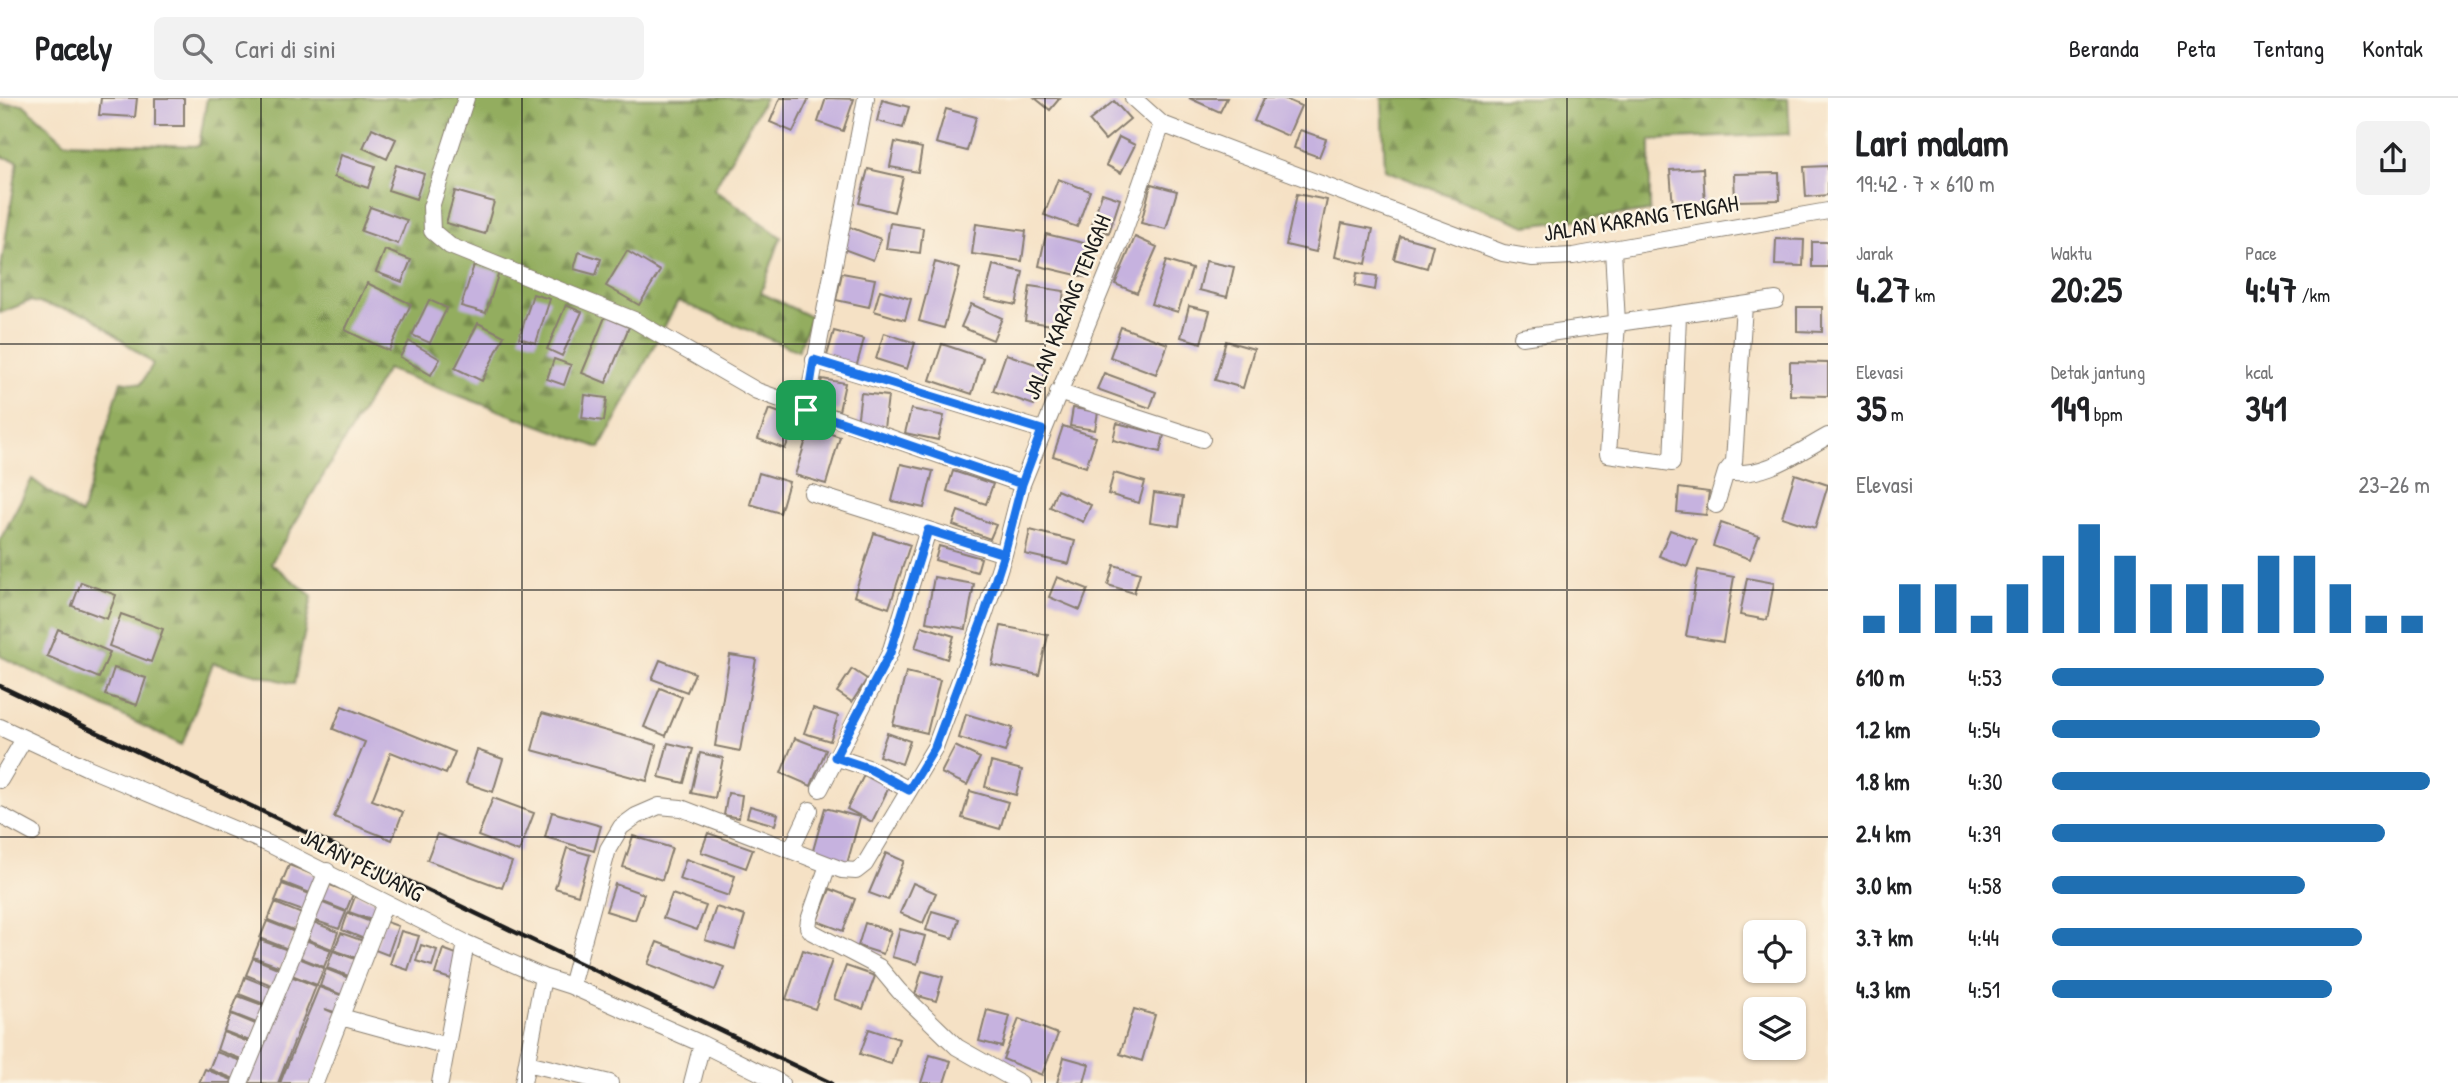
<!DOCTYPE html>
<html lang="id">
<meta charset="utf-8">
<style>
:root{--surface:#fff;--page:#f2f2f2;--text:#202124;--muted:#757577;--line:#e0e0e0;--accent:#1f6fb2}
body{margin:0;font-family:"Patrick Hand",sans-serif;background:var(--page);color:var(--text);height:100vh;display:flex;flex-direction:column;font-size:26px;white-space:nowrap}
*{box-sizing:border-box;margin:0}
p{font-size:23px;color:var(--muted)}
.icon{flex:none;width:38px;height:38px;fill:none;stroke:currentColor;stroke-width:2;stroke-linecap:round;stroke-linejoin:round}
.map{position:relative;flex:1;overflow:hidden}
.side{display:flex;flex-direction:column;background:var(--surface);width:630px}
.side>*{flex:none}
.tools{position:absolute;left:1743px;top:822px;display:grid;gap:14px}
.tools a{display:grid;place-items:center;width:63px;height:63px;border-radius:10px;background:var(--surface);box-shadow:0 2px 5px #0004;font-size:35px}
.pin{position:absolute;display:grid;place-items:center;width:60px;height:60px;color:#fff;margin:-30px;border-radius:14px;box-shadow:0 4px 10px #0006}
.round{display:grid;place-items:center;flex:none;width:74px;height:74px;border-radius:10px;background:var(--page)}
.head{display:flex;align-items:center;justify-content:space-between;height:119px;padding:0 28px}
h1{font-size:38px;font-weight:800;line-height:52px}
.stats{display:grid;grid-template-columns:repeat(3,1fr);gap:10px;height:119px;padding:7px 28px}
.stats div{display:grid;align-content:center}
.stats b{font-size:35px;font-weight:800}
.stats small{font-size:19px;font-weight:400}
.stats p{font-size:19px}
.chart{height:196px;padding:14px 28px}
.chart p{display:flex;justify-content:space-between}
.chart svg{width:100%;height:126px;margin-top:7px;stroke:var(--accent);stroke-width:6}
ul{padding:0 28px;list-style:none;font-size:23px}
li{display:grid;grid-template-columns:112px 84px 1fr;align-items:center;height:52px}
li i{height:18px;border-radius:9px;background:var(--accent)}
header{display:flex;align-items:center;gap:42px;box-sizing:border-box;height:98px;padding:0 35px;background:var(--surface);border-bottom:2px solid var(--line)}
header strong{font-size:33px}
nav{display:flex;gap:38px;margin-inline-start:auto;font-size:24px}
.search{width:490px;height:63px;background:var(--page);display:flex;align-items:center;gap:18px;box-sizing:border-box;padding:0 24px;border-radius:10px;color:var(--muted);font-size:26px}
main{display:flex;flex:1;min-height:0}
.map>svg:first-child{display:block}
.forest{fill:url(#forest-firs);stroke:#58643e;stroke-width:2}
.building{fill:#c6b2df}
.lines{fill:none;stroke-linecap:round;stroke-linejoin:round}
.minor-casing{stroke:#887e70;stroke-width:18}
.minor{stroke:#fff;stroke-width:16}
.rail{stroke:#1c1c1c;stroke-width:4.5}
.route-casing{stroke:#fff;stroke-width:14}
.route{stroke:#1a73e8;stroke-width:9}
.grid{fill:none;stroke:#1c1c1c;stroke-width:2;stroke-opacity:0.55}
.labels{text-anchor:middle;stroke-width:5;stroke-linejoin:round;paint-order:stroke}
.street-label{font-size:23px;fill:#1c1c1c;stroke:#fcf5e5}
</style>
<header>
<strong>Pacely</strong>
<div class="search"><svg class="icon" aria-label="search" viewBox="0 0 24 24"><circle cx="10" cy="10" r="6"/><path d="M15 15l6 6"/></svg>Cari di sini</div>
<nav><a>Beranda</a><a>Peta</a><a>Tentang</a><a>Kontak</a></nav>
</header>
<main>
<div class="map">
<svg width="1828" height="985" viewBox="0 0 1828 985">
<defs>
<pattern id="forest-firs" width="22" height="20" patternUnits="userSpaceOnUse" patternTransform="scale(1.75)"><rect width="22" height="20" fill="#93ad5f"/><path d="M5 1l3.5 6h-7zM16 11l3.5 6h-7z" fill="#778c4e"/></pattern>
</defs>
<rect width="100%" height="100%" fill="#fcf5e5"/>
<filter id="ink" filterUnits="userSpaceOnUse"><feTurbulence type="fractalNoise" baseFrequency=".0143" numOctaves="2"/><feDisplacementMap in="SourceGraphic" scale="14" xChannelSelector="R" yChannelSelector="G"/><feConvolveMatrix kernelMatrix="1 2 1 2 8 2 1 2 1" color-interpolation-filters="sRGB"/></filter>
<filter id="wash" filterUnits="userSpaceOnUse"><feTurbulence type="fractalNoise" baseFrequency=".00686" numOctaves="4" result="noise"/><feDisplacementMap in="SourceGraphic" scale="28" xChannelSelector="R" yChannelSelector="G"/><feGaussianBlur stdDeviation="1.57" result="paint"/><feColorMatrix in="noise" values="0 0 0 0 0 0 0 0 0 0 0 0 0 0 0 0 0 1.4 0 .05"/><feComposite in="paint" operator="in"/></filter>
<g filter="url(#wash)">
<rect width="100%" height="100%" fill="#f5e1c5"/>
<!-- forest -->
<path class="forest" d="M207,0H765L714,91L781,139L761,195L811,219L798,253L678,203L600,350L387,271L271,465L312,498L294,586L213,565L182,647L0,558V442L32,381L81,417L121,283L141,286L153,266L89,217L30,203L0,215V176L18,63L0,58V6H23L65,44L199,48Z
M1382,0H1788L1790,36L1650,42V113L1526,128L1385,72Z"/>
<g id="blocks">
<!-- building -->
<path class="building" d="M101,0H137L135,19L99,17Z
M155,0H184V28H155Z
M780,0H809L793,34L770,24Z
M826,0L854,1L843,33L818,24Z
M1035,0H1060L1050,12Z
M1189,0H1227L1220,14Z
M1264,0H1283L1301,8L1288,38L1254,23Z
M882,2L909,9L903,30L877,23Z
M1114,3L1130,21L1105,42L1089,23Z
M946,11L976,19L967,53L936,45Z
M372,30L396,41L387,61L363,50Z
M1300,32L1326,41L1319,59L1294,50Z
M1119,39L1135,47L1121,75L1106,67Z
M895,44L922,50L918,74L890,69Z
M341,57L375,68L368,90L334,79Z
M396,67L424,76L416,101L388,92Z
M1828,68V97L1806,99L1804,69Z
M1703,70L1705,107L1673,109L1670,72Z
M868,71L903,79L894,114L859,105Z
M1779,75L1780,102L1735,103L1734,76Z
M1058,81L1090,93L1077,129L1044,117Z
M1151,86L1177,93L1166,131L1141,125Z
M455,93L494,104L485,136L446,125Z
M1102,95L1120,101L1109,135L1091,129Z
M1297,96L1327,102L1316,154L1286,147Z
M370,109L407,122L398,146L361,133Z
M890,125L923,130L920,155L886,151Z
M1342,125L1373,131L1366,166L1335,159Z
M976,126L1026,133L1022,163L972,156Z
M847,128L881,141L873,162L838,149Z
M1046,136L1092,147L1085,179L1039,168Z
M1400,138L1433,147L1427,170L1394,161Z
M1135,139L1157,149L1137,195L1115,186Z
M1776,141L1804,142L1803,168L1775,167Z
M1812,144H1828V169H1812Z
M385,152L411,162L402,184L376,174Z
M627,153L660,173L639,207L606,188Z
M579,154L601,161L596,177L574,171Z
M1166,163L1192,171L1178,214L1151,206Z
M1206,163L1234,169L1227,199L1199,192Z
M935,164L960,171L944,230L919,223Z
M474,167L499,174L486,215L461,208Z
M993,167L1023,174L1016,207L985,200Z
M842,175L875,181L869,209L836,202Z
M1357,175L1377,178L1375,192L1355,188Z
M367,185L411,206L389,253L345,232Z
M1030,188L1064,193L1059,228L1025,223Z
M880,192L911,201L905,222L874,213Z
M533,196L550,201L536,245L519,240Z
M429,202L447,210L430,245L412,237Z
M971,206L1002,220L993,242L961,229Z
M566,207L582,214L562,258L547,251Z
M1189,208L1210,213L1201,245L1181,239Z
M1797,209H1822V234L1797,233Z
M605,219L629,229L606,285L582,275Z
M478,225L504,238L482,283L455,270Z
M1121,229L1168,246L1156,276L1110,259Z
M834,233L864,241L856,270L826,261Z
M884,235L915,245L907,271L876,261Z
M409,243L440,261L431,277L400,259Z
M1226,243L1254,251L1243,290L1215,282Z
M942,246L983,260L972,296L930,282Z
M1006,256L1047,270L1034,307L993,293Z
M554,261L571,267L564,287L547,281Z
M1790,264L1828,265V298L1790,297Z
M1104,275L1156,294L1150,310L1097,291Z
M822,281L845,285L839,313L816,308Z
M861,295L888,298L884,330L857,326Z
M585,297L607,300L604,323L582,320Z
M1073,310L1098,314L1095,332L1070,328Z
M769,311L797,321L785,351L758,341Z
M911,311L944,318L938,342L905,335Z
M1117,325L1164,337L1160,354L1113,342Z
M1063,328L1096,339L1086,369L1053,358Z
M810,329L840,339L826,386L795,377Z
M901,366L933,373L924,410L892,403Z
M953,373L993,386L986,406L947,393Z
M759,375L789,384L780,415L750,406Z
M1114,375L1145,384L1139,405L1108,396Z
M1795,376L1828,387L1815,430L1782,419Z
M1679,390L1709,394L1706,417L1677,414Z
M1057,392L1091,407L1083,424L1050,409Z
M1154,395L1183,399L1179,428L1150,424Z
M958,413L996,427L990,441L953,427Z
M1721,425L1759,438L1750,461L1713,448Z
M1030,432L1075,443L1069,466L1025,456Z
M1670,432L1697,442L1687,469L1659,458Z
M874,435L910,447L889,510L854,498Z
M939,448L981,460L977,474L935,462Z
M1114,467L1140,475L1134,495L1108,487Z
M1698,472L1734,479L1723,544L1686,538Z
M934,479L974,486L966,531L926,524Z
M1057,479L1088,491L1080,512L1049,499Z
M1747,480L1774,485L1767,522L1740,517Z
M81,484L116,497L107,521L72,508Z
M121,516L163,531L151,564L109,548Z
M922,528L954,538L947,561L915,550Z
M1001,528L1048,537L1039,577L992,567Z
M58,531L110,554L99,580L47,558Z
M730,557L756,561L740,653L715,648Z
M660,562L695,575L687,594L652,581Z
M114,570L146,580L137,607L105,597Z
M852,571L867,581L852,604L837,594Z
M906,574L940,582L927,635L893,627Z
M660,590L682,599L666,638L644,629Z
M342,608L455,654L446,676L391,654L372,702L403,714L392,742L334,719L365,644L333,631Z
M813,610L838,618L830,643L804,635Z
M542,615L657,647L647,683L532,652Z
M966,616L1013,630L1005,654L959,640Z
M887,635L910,643L902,666L879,658Z
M795,640L826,652L811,688L781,675Z
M668,645L693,651L684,685L659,679Z
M955,648L980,660L967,687L941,675Z
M477,652L503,661L493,694L466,685Z
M700,655L723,660L715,700L691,695Z
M991,664L1022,672L1016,697L985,689Z
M866,673L891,685L872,724L847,711Z
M970,693L1008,704L1000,731L962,720Z
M728,695L742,697L739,720L724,717Z
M493,700L534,715L519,754L478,738Z
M750,708L778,716L775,727L747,719Z
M825,710L860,719L847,766L812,756Z
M552,714L601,728L594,753L545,739Z
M708,735L753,751L746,770L701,754Z
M437,736L512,764L502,790L427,762Z
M633,738L672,750L662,782L623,769Z
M567,750L590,757L578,797L555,790Z
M886,755L904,763L888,802L869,795Z
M686,761L735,778L729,798L679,781Z
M289,767L317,778L310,795L282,784Z
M325,785L353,796L346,813L318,802Z
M913,785L936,795L923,825L900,815Z
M282,786L310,796L303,813L275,803Z
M615,786L644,796L635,822L606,813Z
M830,791L855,801L843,833L817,823Z
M356,796L383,807L377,824L349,814Z
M672,796L706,808L697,832L663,820Z
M318,803L346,814L339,831L311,821Z
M275,805L302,816L296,833L268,822Z
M716,809L745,818L735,851L705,842Z
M932,813L959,821L953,840L926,832Z
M348,815L376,826L369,843L342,832Z
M267,823L295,834L288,851L260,840Z
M311,823L338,834L332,851L304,840Z
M384,823L398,828L388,857L375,852Z
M865,825L891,833L883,856L858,848Z
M900,831L925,838L917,866L892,859Z
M401,833L419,838L408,872L390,866Z
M341,835L369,845L362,862L334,852Z
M303,841L331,852L324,869L296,858Z
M260,842L288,852L281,869L253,859Z
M657,844L724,869L715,892L648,866Z
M421,847L437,852L432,868L416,863Z
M443,851L459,857L451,881L435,876Z
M803,852L832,862L815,911L786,901Z
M333,853L361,863L354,880L327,870Z
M296,859L324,870L317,887L289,876Z
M253,860L280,871L274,888L246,877Z
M846,868L875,878L863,911L834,901Z
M326,871L354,882L347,899L320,888Z
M922,873L943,879L936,903L915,897Z
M288,877L316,888L278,985H251L246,983Z
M245,879L273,890L267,907L239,896Z
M319,889L346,899L340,916L325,911L339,917L313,985H280Z
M238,898L265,908L259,926L231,915Z
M1134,911L1155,917L1142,963L1120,956Z
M987,912L1010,918L1002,949L979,943Z
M231,916L258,927L252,944L224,933Z
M1019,921L1058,936L1042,977L1003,961Z
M869,931L899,941L891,966L860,956Z
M223,934L251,945L244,962L217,952Z
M216,954L244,964L237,982L209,971Z
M930,957L951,963L944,985H921Z
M1064,959L1089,966L1084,985H1057Z
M205,971L232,982L231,985H199Z"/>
</g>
</g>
<g filter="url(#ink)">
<use href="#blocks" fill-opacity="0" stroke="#887e70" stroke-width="2"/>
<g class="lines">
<!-- minor casing -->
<g class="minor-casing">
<path id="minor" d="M466,0L431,109L432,133L450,148L634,222L757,293L1022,386
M1133,0L1162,26
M1613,152L1617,225L1608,356L1672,365L1678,217
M1522,239L1776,202
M814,262L1042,332
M1058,294L1202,341
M806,312L866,0
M1726,374C1763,381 1797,355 1828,338
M812,395L1004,456
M1716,407L1726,374L1734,364L1744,207
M0,629L88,670L269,746L466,845L543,879L571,888L702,946L781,985
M835,659L868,670L909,692
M0,682L24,641
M820,691L890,555L928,432
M0,717L33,735
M791,752L810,712
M828,767L809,822L808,829L812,834L879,869L899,893L957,949L1020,985
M571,888L608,751L621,729L636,718L659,708L681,710L842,772L856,773L865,766L935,649L985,515L1004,456L1022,386L1120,145L1162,26L1503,155L1533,160L1573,158L1828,113
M341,919L447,948
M527,965L610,985
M240,985L327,773
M315,985L385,805
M440,985L466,845
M523,985L543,879
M692,985L702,946"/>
</g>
<!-- minor -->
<use href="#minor" class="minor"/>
<!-- rail -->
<path class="rail" d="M0,588L831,985"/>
</g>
</g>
<g class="lines" filter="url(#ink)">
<!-- route casing -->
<g class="route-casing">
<path id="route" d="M806,312L1022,386L1004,456L985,515L935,649L909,692L868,670L835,659L890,555L928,432L1004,456L1022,386L1042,332L814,262L806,312"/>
</g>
<!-- route -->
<use href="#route" class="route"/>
</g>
<!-- grid -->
<path class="grid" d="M261,0V985M522,0V985M783,0V985M1045,0V985M1306,0V985M1567,0V985M0,246H1828M0,492H1828M0,739H1828"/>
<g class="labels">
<!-- street labels -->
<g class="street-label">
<text transform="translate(1641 120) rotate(-9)" y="8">JALAN KARANG TENGAH</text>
<text transform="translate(1067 209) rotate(-68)" y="8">JALAN KARANG TENGAH</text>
<text transform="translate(362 767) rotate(27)" y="8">JALAN PEJUANG</text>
</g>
</g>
</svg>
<div class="tools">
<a><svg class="icon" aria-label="locate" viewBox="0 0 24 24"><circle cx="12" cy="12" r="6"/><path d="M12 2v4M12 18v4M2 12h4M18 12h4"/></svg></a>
<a><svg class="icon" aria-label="layers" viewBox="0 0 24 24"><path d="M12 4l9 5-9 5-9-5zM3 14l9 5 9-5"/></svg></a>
</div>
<div class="pin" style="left:806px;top:312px;background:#1e9e55"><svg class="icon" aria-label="arrive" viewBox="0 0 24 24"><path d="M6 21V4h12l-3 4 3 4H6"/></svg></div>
</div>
<section class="side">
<div class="head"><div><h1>Lari malam</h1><p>19:42 · 7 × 610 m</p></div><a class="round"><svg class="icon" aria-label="share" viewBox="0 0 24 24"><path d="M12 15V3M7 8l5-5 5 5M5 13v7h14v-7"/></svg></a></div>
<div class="stats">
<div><p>Jarak</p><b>4.27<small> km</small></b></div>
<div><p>Waktu</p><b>20:25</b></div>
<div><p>Pace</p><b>4:47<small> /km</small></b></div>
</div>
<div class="stats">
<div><p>Elevasi</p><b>35<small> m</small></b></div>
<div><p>Detak jantung</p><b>149<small> bpm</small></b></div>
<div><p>kcal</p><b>341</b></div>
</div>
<div class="chart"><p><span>Elevasi</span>23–26 m</p>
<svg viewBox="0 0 160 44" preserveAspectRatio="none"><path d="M5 44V38M15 44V27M25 44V27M35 44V38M45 44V27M55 44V17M65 44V6M75 44V17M85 44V27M95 44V27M105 44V27M115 44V17M125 44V17M135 44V27M145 44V38M155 44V38"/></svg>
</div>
<ul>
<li><b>610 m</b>4:53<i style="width:72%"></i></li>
<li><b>1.2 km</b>4:54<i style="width:71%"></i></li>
<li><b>1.8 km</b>4:30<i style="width:100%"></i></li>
<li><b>2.4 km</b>4:39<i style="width:88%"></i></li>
<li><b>3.0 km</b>4:58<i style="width:67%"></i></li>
<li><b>3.7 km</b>4:44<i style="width:82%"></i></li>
<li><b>4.3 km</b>4:51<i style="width:74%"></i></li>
</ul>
</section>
</main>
